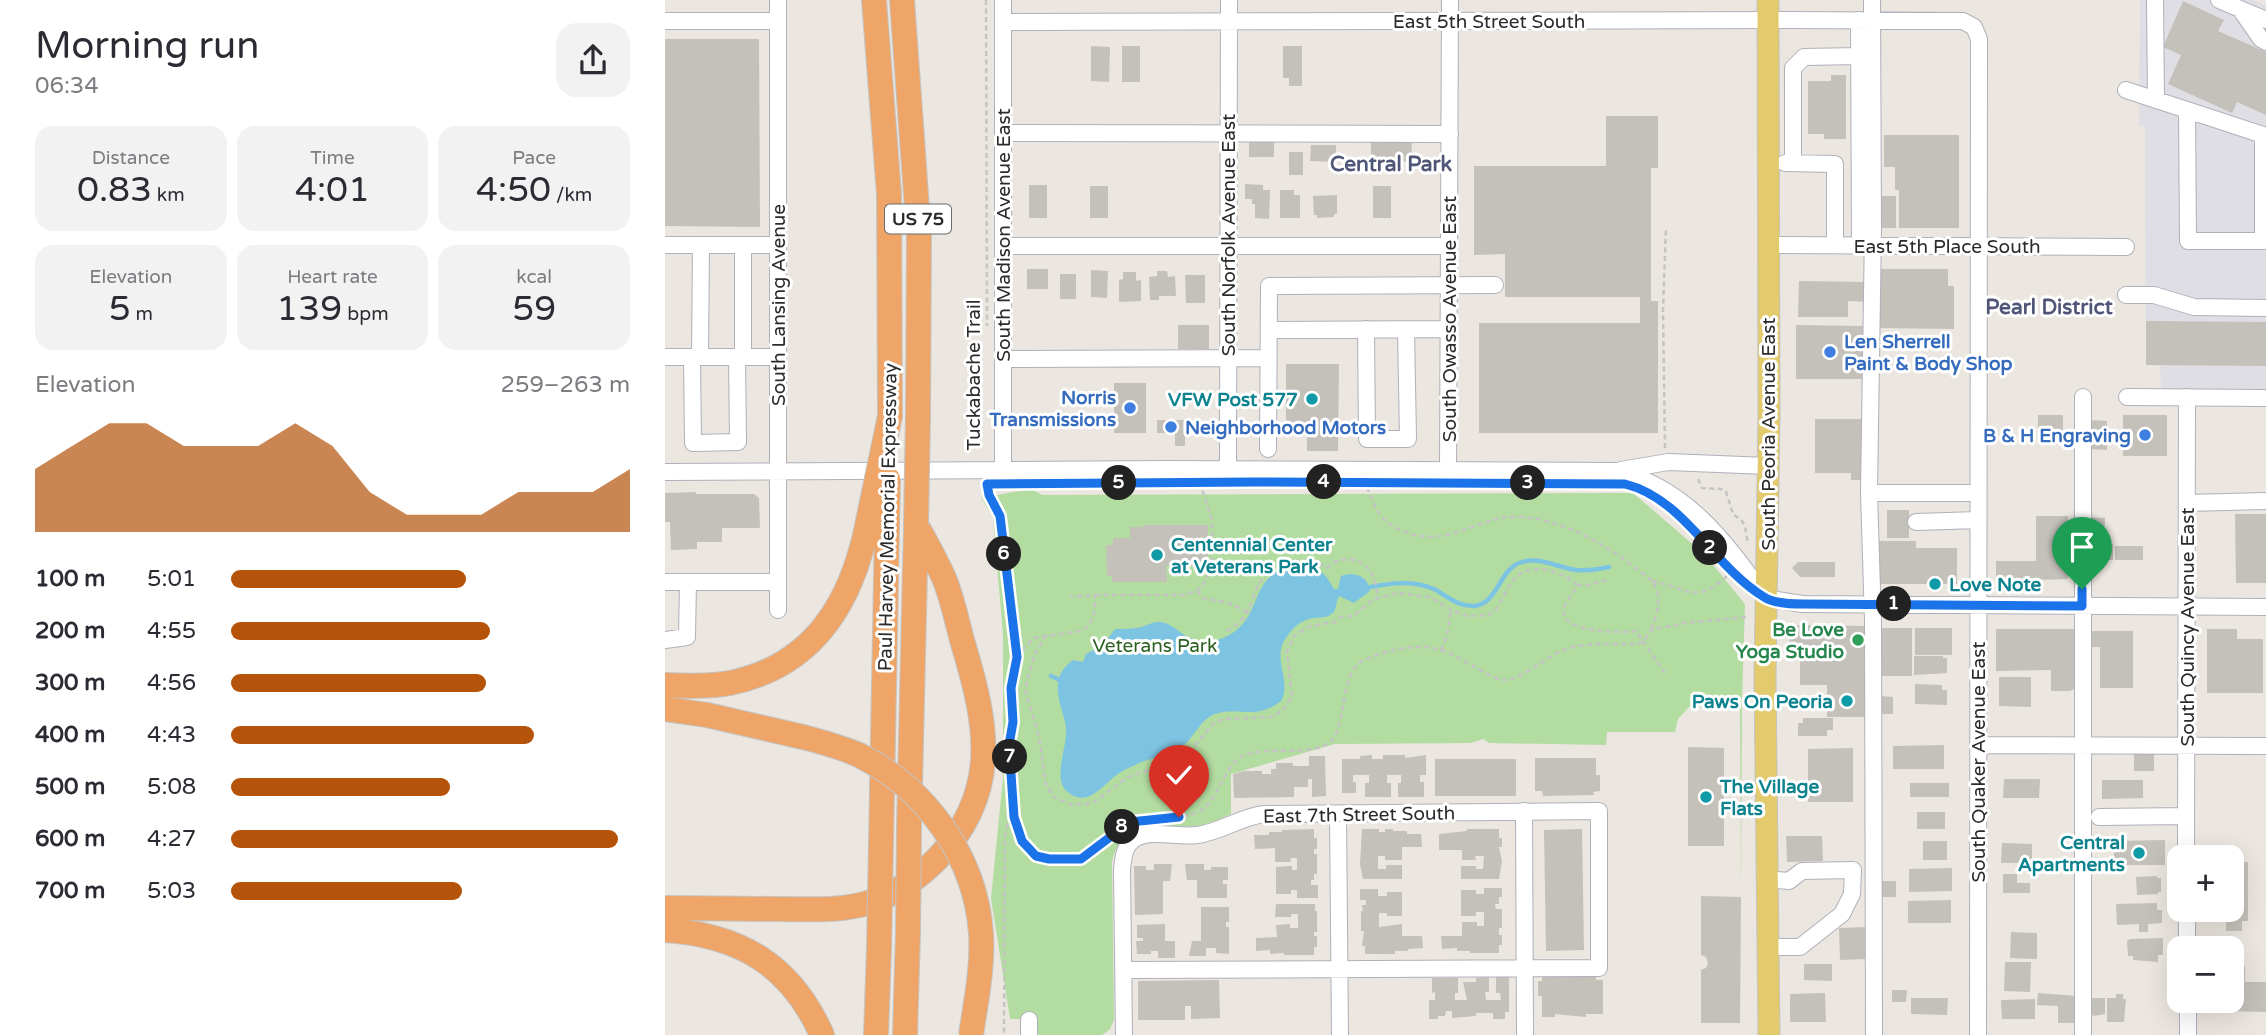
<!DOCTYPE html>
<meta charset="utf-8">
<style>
:root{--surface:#fff;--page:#f2f2f3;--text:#2b2b33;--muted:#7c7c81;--accent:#b45309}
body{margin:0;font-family:"Varela Round",sans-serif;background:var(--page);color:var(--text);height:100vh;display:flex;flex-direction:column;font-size:26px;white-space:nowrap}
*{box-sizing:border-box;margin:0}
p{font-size:23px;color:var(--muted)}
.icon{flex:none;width:38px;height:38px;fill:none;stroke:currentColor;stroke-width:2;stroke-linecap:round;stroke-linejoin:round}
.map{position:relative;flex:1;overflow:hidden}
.sheet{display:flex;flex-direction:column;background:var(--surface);width:665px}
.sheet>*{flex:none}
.tools{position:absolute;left:1502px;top:845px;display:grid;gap:14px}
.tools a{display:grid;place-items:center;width:77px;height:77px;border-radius:14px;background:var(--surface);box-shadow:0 7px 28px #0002;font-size:35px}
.pin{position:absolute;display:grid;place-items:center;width:60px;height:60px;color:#fff;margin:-72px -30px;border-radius:50% 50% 50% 0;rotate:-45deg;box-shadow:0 0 7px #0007}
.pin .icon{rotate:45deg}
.km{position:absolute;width:35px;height:35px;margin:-18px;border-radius:50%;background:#222;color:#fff;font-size:19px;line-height:35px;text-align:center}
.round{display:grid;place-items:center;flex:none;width:74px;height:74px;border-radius:21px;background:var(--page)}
.head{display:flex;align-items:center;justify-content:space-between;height:119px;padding:0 35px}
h1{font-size:38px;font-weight:600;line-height:52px}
.metrics{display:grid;grid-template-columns:repeat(3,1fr);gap:10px;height:119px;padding:7px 35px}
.metrics div{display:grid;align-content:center;border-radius:18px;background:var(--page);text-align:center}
.metrics b{font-size:35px;font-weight:600}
.metrics small{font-size:19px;font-weight:400}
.metrics p{font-size:19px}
.chart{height:196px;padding:14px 35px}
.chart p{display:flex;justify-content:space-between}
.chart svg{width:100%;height:126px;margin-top:7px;fill:var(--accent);opacity:.7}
ul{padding:0 35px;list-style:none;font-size:23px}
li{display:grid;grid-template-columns:112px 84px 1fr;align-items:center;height:52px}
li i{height:18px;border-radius:9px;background:var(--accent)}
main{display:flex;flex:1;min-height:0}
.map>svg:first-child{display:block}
.industrial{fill:#e0dee5}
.green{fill:#b3dca1}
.water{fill:#7dc4e2}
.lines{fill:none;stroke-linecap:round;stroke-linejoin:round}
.stream{stroke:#7dc4e2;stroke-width:4.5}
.building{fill:#c4c0ba}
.minor-casing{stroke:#afb0ba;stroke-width:18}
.major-casing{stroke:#c4c4c4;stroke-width:23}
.highway-casing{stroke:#c4c4c4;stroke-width:26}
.path{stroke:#c4c4c4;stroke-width:2.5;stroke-dasharray:5 3.5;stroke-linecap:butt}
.minor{stroke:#fff;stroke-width:16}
.major{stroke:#e2ca6d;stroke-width:21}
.highway{stroke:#eea567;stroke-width:24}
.highway-bridge-casing{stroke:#c4c4c4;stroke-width:26;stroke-linecap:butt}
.highway-bridge{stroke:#eea567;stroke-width:24}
.route-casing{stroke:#fff;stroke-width:14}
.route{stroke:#1a73e8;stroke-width:9}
.shop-dot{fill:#3f7fe0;stroke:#fff;stroke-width:2.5}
.culture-dot{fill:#0f9aa8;stroke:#fff;stroke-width:2.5}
.leisure-dot{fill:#2e9e5b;stroke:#fff;stroke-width:2.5}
.labels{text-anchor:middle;stroke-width:6;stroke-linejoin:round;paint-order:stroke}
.shield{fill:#fff;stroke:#6b6b6b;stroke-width:2}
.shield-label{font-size:18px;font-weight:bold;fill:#2b2b2b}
.street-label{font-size:19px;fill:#2b2b2b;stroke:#fff}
.shop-label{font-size:19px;font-weight:bold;fill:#366cbe;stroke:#fff;text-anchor:start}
.culture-label{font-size:19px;font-weight:bold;fill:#0d838f;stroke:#fff;text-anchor:end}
.leisure-label{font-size:19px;font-weight:bold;fill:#27864d;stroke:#fff;text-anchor:end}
.park-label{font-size:19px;fill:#2d6122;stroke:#fff}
.neighbourhood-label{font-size:21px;font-weight:bold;fill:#505677;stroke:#fff}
</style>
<main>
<section class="sheet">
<div class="head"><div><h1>Morning run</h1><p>06:34</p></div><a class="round"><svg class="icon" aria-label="share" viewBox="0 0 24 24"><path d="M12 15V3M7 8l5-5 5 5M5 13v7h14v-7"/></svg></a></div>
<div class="metrics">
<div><p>Distance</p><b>0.83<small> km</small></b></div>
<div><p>Time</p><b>4:01</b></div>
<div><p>Pace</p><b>4:50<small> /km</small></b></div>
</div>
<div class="metrics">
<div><p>Elevation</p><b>5<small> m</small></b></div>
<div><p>Heart rate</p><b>139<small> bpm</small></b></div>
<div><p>kcal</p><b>59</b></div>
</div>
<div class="chart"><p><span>Elevation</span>259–263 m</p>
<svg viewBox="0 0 160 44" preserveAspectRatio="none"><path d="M0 44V22L10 14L20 6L30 6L40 14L50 14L60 14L70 6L80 14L90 30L100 38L110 38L120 38L130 30L140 30L150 30L160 22V44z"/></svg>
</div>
<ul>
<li><b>100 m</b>5:01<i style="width:59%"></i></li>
<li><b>200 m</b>4:55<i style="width:65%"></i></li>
<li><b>300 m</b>4:56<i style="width:64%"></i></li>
<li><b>400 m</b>4:43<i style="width:76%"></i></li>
<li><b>500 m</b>5:08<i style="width:55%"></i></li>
<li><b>600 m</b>4:27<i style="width:97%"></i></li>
<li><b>700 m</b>5:03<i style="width:58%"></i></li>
</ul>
</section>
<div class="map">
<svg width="1601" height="1035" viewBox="0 0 1601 1035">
<rect width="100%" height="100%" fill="#ebe6df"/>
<!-- industrial -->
<path class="industrial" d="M1475,0H1588L1601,6V389H1496L1495,366L1481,365L1480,127L1474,126Z"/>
<!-- green -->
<path class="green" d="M368,490L377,495L968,493L1039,554L1080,604L1077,701L1076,891L1075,707H1024L1013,719L1010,732H942L941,745L824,743L818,739L806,743L670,744L566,774V814C555,819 543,825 531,826C493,829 458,814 447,862L449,1020L445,1029L437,1035H373L370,1033L366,1019H345L326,898L338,778V635L328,517L316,497C335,496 350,490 368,490Z"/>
<!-- water -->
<path class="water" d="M641,564C657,569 661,575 669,589H673L676,576C690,571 703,576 705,591L689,603L674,596C670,602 673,611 665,615C661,618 654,617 649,618C636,619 625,630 619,641C608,660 627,683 616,701C588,722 577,705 550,714C535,719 529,739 516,747C502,757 487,757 472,764C466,767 458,770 453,774C438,784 424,808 404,793C384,779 406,744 400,722C394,699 384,677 408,660L418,662L421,654L438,645L450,629C457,629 465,629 472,628C479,627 486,622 493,622C513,621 522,652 558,638C604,620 577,568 641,564Z"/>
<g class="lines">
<!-- stream -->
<path class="stream" d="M705,587C727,583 747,580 769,589C782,596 792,606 808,606C832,605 834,571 854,563C874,555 892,568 912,570C923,571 934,569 944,567
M386,676L395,680"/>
</g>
<!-- building -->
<path class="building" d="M1518,1L1559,20L1553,31L1601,52V115L1572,102L1567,113L1503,84L1516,55L1498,47Z
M0,39H94L95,227L0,226Z
M426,46L445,47L444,82L426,81Z
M457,46H475V82H457Z
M618,46H637V86H624V78H618Z
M1166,75H1181V139H1159V134H1143V81H1166Z
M941,116H993V168H986V301H993V433H814V323H975V297H840V254L809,255V166H941Z
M1219,135H1294V228H1234V190H1230V167H1219Z
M706,141L747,142L746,162L706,161Z
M584,142H609V157H584Z
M646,145H671V162L645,161Z
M624,152H638V175H624Z
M580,184L598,185V190H605L604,219L590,218V204H587V199H580Z
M364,185H382V218H364Z
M425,186H443V218H425Z
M708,186H726V218H708Z
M615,190H629V195H635V218H615Z
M672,195V214H669V217L652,218V215H649L648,196Z
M1214,196H1231V228H1213Z
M362,269H383V289H362Z
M1213,269H1283V286H1289V329L1212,328Z
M426,270L443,271L442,298L426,297Z
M492,271H502L503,277L510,276L511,296H494V300H485L484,277L492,276Z
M458,272H471V281L476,280V301L454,302V280L458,279Z
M395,274H411V299H395Z
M520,275H540V303H521Z
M1134,281L1202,282V302L1183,301V317H1133Z
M1481,321L1601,322V366L1481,365Z
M513,325H544V349H513Z
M1131,325L1198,326V379H1131Z
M621,364H674L673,451H642V434H621Z
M449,383H481V433H449Z
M1373,415H1398V445L1373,444Z
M1458,415H1502V456H1458Z
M1150,419H1196V480H1186V473H1150Z
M492,420H520V446H510V433H492Z
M1424,420L1442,421V450L1423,449Z
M31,492V494H89L94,498L95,528H57V542H32V549L6,550L5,522H0V493Z
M1222,510H1244V538H1222Z
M1570,514H1601V583H1571Z
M1371,516H1403V579L1371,580V586L1331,587V561H1371Z
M1420,517L1440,518L1439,540H1420Z
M478,525H543V566H501L502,582H447V576H442L441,545H448V538H465V527H478Z
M1210,541H1251V548H1292V584H1210Z
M1423,544H1448V560H1422Z
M1450,546H1478V560H1450Z
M1133,562H1170V577H1135L1127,568Z
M1125,625L1203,626L1202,655H1199L1202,717H1162V685H1135V654H1124Z
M1212,628H1247V676H1212Z
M1250,628H1287V655H1250Z
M1331,629H1411V688L1405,691H1386V670L1331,671Z
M1542,629H1572V639H1598V693H1542Z
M1419,631H1468V688H1435V647H1419Z
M1249,656H1278V658H1282V673L1249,675Z
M1334,677H1366V707L1334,706Z
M1250,684L1277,685V690H1282V705L1250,704Z
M1214,696L1228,697V714H1214Z
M1138,718H1168V730H1162V736H1133V723H1138Z
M1279,745V769H1228V746Z
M1023,747L1059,748V846H1023Z
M1188,748V802H1143V749Z
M1469,753H1489V771H1469Z
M707,755V759H718V755H740V758L761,755V775H755V782H759V797H733V783H736V775H722V783H726V797H700V783H704V775H688V782H691V793H677V759H695V756Z
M644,756H660L661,796L647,797V779H643V787H629V797L569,798L568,774L579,771H597V774H606V769H611V763H628V766H644Z
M870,758H931V775H935V791L928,792L929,795L878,796L877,791H870Z
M770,759H851V796H770Z
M1339,779H1375L1374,798H1338Z
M1437,780H1478V798L1437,799Z
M1245,783H1284V797H1245Z
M1252,812H1280V829H1252Z
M649,829V838H652V849H649V854H652V874H649V880H646V885H653V898H632V890H626V894H611V867L627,866V870H632V858H625L626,862H610V848L590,849L589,835H604V832H617V830Z
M697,829H714V832H720V829H728V831H742V834H756L757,847H737V860H720V856H713V869H721V865H737V879H698L695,864Z
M802,829H834V838H837V847H834L837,861L834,879H796V866H811V869H818L819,856H810L811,860H797V850H774V834L802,831Z
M917,829L919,950L881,951L879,830Z
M1121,836H1157L1158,861L1122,862Z
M1500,840V865H1449V841Z
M1258,841H1282V860H1258Z
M1337,843L1367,844V863H1336Z
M1566,862H1583V921H1577V931H1561V921H1554V910H1566Z
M489,864H507L505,881H498V914L470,915L469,866H481V870H489Z
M520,864H539V870H546V867H563V880H558V884H562V898H532V880H522Z
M1287,868V891L1244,892V869Z
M1338,874H1352V883H1365V893H1338Z
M1492,876V878H1496V892H1493V894L1472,895L1471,877Z
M1214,881H1231V897H1214Z
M819,888H837V897H834V904H830L831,909H837V928H834V935H837V945H834V953H805V951H792V948L777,949L776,936H797V922H812V926H819V912H811V916H796V890H811V894H819Z
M695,889H713V896H722V892H737V916H722V913H714V927L737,924V936H757L758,948L743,949V951H730V954H700V946H697L699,931H696V911H698L697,905H701V900H695Z
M1036,896L1076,897L1075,1023H1036V970L1041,968L1043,963L1041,957L1036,955Z
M1286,900V923H1243V901Z
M1492,903V910H1497V923L1483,924V932H1474V924L1452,925L1451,904Z
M611,904H650V911H652V932H649V936H652V947H649V955H619V953L605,954V950L591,951V938L612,937L611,925L625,924V928H633V914H626V917H610Z
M536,907H564V922H561V927H564V954L551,953V948H541V956H524L527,941H536Z
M500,924V941H510V958H493V951H486V954H472L471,941H478V938H472V925Z
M1202,927V959L1175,960L1174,928Z
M1346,932L1372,933V959L1345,958Z
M1498,938V955H1493V962L1468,960V956H1463L1462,941L1465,939Z
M1340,962H1366L1365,992L1339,991Z
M1139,964H1167V981L1139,980Z
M1566,965L1580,966V982H1601V1012L1555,1011V1001H1566Z
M824,977V992H820L821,1000H836L835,993H831V977H844V1012H840V1019H828V1013H811V1016L787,1018V1011H781L780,1016H773V1019H764V1000H770V992L767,993V978H793V993H790V1000H802L798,982H811V978Z
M877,977H931V980H938V1014H921V1017L890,1014V1017H877V996H873V981H877Z
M554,980L555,1018L526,1019V1006H520V1020H473V981Z
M1227,990H1242L1241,1002H1227Z
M1160,993L1161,1022H1125V994Z
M1373,993L1412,996V1023H1393V1006L1372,1005Z
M1451,994H1458V999H1461L1459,1022H1442V998H1451Z
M1246,998H1283L1282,1015L1246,1014Z
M1426,998H1440V1014L1429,1016L1426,1014Z
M1370,999V1019H1337L1336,1000Z"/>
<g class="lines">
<!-- minor casing -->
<g class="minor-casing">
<path id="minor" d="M1207,0L1208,229L1204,493L1208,621L1209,1035
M1490,0L1491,100
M1554,0L1601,20
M1575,9L1596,39L1601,42
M1194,20L1195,246
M0,21H113
M338,22L1124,20L1298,21L1309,27L1314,39L1313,1035
M1461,90L1601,136
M1522,110L1523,241H1598V135
M338,133L785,134
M1120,163L1170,164V245
M1128,163V68L1139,57L1194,56
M0,245H113
M78,245V357
M1103,245L1461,247
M338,246H784
M1461,295H1489L1529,307L1601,308
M701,329L702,439H743L741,329
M604,330L783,329
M0,357H113
M27,357L28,443L73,442L72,357
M35,357L36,245
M338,359L603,358
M1418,397V1035
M1462,397L1601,398
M603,449L604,286L830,285
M338,470V0
M563,470L564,0
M783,470L785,0
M956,470L1003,462L1103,466
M0,472L501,469L950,471C1020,485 1062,544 1101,598L1137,604L1601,607
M1204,493H1313
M1522,503L1601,501
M1251,522L1313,520
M0,582H112
M113,610V0
M0,640L22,637L23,582
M1313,745L1601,746
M859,811L860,1035
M673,814L675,1035
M1434,817L1521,816
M1521,858L1522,397
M1102,879L1124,881L1137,871L1188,870L1187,894L1177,914L1135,947H1103
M1522,910V948
M1523,1001V1035
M364,1035V1020
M459,1035L457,870C458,859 459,847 468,840C485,828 513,838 532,835C556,832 575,817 599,814L934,811V968L459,970"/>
</g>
<!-- major casing -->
<g class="major-casing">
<path id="major" d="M1103,0L1104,415L1100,677L1104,1035"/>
</g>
<!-- highway casing -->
<g class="highway-casing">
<path id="highway" d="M209,0L224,194L225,416
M237,0L254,236L253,416
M0,685C21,686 44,687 65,683C148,666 186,604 202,526
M0,709L42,715L138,737
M244,827L251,527
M216,844L222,526
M0,908C37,908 74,909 111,909C143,909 175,912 206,902C230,894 254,877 272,859C335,793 323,727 299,647C292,624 288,598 278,576C270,558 260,541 251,524
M0,930C75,935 126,965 157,1035
M211,1035L214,948
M240,1035L243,932"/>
</g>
<!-- path -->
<path class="path" d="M321,0L322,326
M1000,448L998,310L1001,227
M1033,479L1037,488L1056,489L1061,492L1068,514L1077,521L1080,526L1083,544
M322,483L324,495L335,516L352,657L347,688L348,722L344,745L349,817L343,822L340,836L339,1035
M702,487C712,513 716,523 743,533C787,548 816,513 858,517C908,522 949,550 987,581C998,596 993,613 986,629
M987,581C1023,588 1031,606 1063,575
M912,585H922L942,580
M532,591L538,598L564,603L582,612
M430,595H520L536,588L546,570L548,551L547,521L536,486
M562,631C568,627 575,623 579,617C587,607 588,593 595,582C610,560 640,554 662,568C676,554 699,557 708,576C711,583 712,592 713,598
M381,635L369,655L360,690L374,737L381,785L389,797L407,805L428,803L463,777L519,758L550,722L559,719L607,717L618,710L627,697L622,652L629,636L645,626L670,622L676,617L688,616L709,599L732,593L765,597L786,610L802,616L823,615L830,611C837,601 842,587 850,578C865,561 900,572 912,585C910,594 896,603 899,615C904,633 957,633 971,631L1000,673
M776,650L782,635L786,610
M352,657L368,638L416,631C430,623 430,610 430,595L405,597
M349,818C356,848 366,858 397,860C404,860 412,861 418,858C441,848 451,823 477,819
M501,818C545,816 544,804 563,771C567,764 571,759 578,756C602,744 654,760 669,737C682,716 675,671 699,660C719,651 750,643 772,649C783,651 795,659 806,665C816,670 828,679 839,680C854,681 881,657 896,651C919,642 945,644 970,644L978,642L986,630L1020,623L1082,617"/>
<!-- minor -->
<use href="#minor" class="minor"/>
<!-- major -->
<use href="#major" class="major"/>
<!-- highway -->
<use href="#highway" class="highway"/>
<!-- highway-bridge casing -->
<g class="highway-bridge-casing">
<path id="highway-bridge" d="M251,524L253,416
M202,526L225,416
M222,526L223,479
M138,737C157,742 176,747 194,755C262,789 311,858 316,934C318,968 311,1001 306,1035
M243,932L244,827
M214,948L216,844"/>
</g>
<!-- highway-bridge -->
<use href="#highway-bridge" class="highway-bridge"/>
</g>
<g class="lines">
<!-- route casing -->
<g class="route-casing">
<path id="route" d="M514,817L465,822L416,859H384L371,856L357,841L349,817L344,745L348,722L346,688L352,657L335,516L324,495L322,484L589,482L960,484C1020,499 1048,566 1099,597C1108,603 1126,604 1137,604L1417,606V589"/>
</g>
<!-- route -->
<use href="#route" class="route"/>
</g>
<!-- markers -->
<g class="shop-dot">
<circle cx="1165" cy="352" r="7"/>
<circle cx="465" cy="408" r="7"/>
<circle cx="506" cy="427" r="7"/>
<circle cx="1480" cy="435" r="7"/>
</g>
<g class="culture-dot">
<circle cx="647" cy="399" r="7"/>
<circle cx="492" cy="555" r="7"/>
<circle cx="1270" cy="584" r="7"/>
<circle cx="1182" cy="701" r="7"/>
<circle cx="1041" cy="797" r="7"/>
<circle cx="1474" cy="853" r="7"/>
</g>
<circle class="leisure-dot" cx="1193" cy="640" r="7"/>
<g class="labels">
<!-- shield labels -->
<rect class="shield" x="220" y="204.5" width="66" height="29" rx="5"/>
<g class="shield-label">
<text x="253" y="225">US 75</text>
</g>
<!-- street labels -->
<g class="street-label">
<text x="824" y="28">East 5th Street South</text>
<text transform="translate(338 235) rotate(-90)" y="7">South Madison Avenue East</text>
<text transform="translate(563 235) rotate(-90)" y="7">South Norfolk Avenue East</text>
<text x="1282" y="253">East 5th Place South</text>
<text transform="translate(113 305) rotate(-90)" y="7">South Lansing Avenue</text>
<text transform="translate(784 319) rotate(-90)" y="7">South Owasso Avenue East</text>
<text transform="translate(308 375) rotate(-90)" y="7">Tuckabache Trail</text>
<text transform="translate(1103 434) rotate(-90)" y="7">South Peoria Avenue East</text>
<text transform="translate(222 517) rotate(-89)" y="7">Paul Harvey Memorial Expressway</text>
<text transform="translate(1522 627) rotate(-90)" y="7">South Quincy Avenue East</text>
<text transform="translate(1313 762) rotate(-90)" y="7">South Quaker Avenue East</text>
<text transform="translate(694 814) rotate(-1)" y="7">East 7th Street South</text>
</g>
<!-- shop labels -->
<g class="shop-label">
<text x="1179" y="348">Len Sherrell<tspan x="1179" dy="22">Paint &amp; Body Shop</tspan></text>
<text x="451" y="404" text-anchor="end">Norris<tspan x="451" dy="22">Transmissions</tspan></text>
<text x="520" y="434">Neighborhood Motors</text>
<text x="1466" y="442" text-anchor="end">B &amp; H Engraving</text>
</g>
<!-- culture labels -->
<g class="culture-label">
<text x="633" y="406">VFW Post 577</text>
<text x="506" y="551" text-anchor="start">Centennial Center<tspan x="506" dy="22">at Veterans Park</tspan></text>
<text x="1284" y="591" text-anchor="start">Love Note</text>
<text x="1168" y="708">Paws On Peoria</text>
<text x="1055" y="793" text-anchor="start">The Village<tspan x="1055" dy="22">Flats</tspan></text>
<text x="1460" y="849">Central<tspan x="1460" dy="22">Apartments</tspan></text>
</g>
<!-- leisure labels -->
<g class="leisure-label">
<text x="1179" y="636">Be Love<tspan x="1179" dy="22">Yoga Studio</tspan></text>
</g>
<!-- park labels -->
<g class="park-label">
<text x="490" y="652">Veterans Park</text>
</g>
<!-- neighbourhood labels -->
<g class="neighbourhood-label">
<text x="726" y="171">Central Park</text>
<text x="1384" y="314">Pearl District</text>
</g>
</g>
</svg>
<div class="tools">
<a>+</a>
<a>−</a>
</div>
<div class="pin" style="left:1417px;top:589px;background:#1e9e55"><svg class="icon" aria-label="arrive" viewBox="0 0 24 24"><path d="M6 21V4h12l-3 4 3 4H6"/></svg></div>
<div class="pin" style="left:514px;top:817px;background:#d93025"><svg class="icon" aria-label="check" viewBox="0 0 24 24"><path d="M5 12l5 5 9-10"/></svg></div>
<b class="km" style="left:1229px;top:604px">1</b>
<b class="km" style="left:1045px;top:548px">2</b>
<b class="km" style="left:863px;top:483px">3</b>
<b class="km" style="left:659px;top:482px">4</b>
<b class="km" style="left:454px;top:483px">5</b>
<b class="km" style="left:339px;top:554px">6</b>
<b class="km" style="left:345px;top:757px">7</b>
<b class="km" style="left:457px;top:827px">8</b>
</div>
</main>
